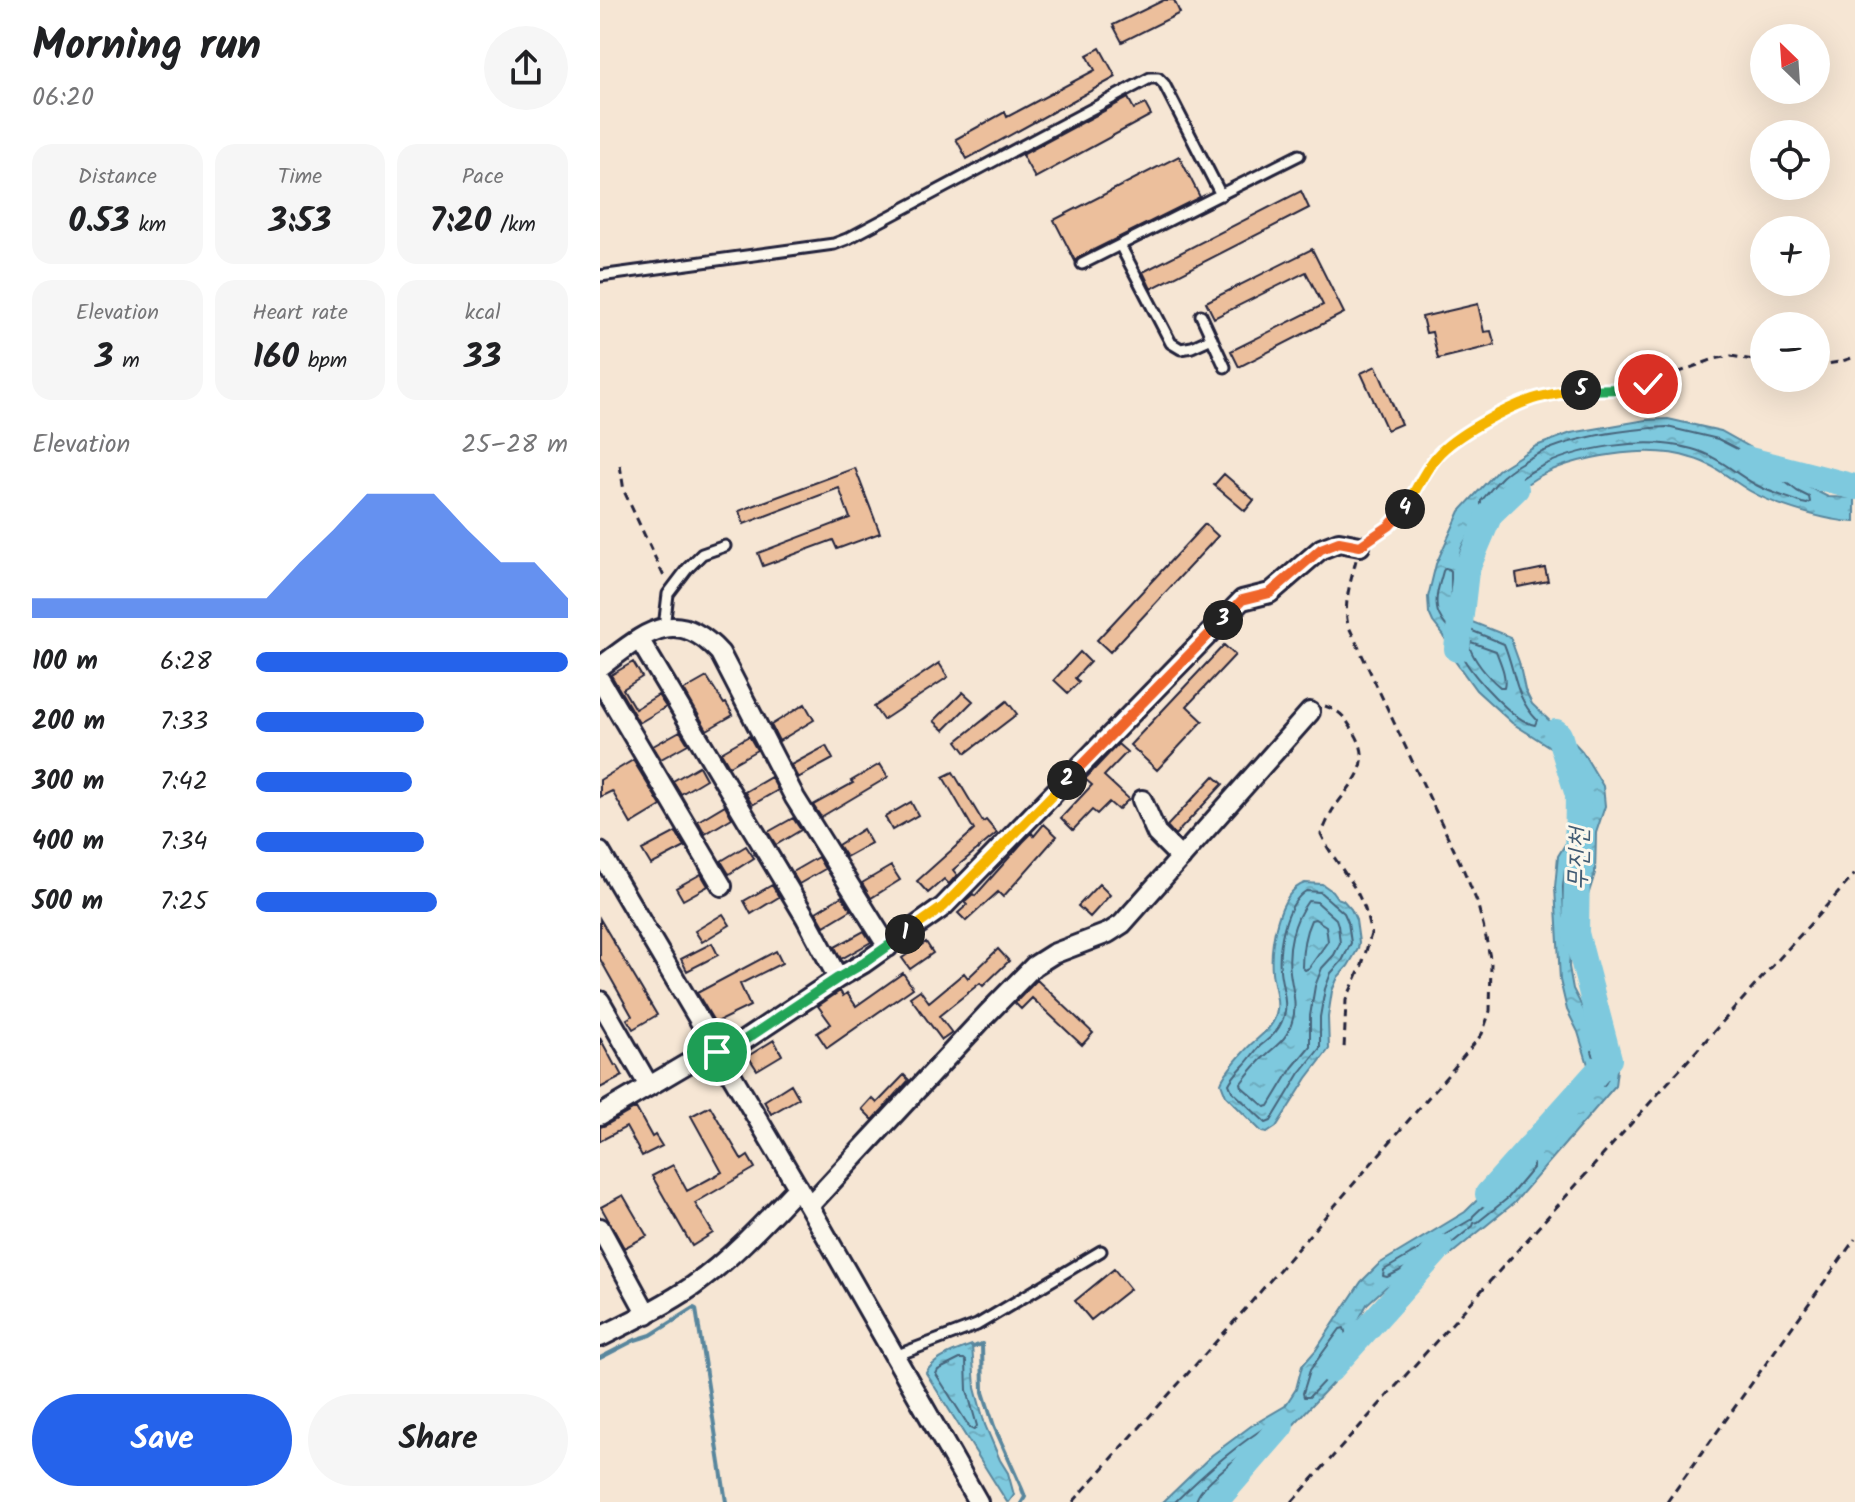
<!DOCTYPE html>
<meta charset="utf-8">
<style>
:root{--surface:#fff;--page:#f6f6f6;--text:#202124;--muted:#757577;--accent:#2563eb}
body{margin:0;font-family:Kalam,"Poor Story",sans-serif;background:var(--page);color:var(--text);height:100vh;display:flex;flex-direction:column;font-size:30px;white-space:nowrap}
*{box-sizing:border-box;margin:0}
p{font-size:26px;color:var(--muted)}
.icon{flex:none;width:44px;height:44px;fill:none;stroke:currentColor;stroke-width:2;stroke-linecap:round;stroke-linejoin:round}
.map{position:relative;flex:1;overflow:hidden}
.details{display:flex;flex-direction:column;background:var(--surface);width:600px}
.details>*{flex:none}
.needle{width:52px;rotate:335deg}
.tools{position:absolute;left:1150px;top:24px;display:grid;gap:16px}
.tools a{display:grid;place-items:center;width:80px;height:80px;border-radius:50%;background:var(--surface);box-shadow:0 8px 32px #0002;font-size:40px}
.pin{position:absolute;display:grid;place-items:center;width:68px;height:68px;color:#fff;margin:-34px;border:4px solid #fff;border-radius:50%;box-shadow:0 2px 8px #0007}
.km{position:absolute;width:40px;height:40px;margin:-20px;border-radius:50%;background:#222;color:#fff;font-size:22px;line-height:40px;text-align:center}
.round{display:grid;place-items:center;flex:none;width:84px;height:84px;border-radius:42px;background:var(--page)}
.summary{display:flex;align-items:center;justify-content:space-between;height:136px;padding:0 32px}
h1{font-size:44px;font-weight:800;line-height:60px}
.stats{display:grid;grid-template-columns:repeat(3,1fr);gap:12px;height:136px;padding:8px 32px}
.stats div{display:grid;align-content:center;border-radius:20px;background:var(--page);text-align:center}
.stats b{font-size:34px;font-weight:800}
.stats small{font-size:22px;font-weight:400}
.stats p{font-size:22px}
.chart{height:224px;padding:16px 32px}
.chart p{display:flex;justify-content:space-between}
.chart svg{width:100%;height:144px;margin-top:8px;fill:var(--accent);opacity:.7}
.cta{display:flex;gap:16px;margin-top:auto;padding:16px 32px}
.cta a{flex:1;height:92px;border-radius:48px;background:var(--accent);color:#fff;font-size:32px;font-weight:800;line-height:92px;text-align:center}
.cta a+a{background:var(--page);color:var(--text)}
ul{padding:0 32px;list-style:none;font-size:26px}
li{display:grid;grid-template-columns:128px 96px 1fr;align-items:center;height:60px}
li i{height:20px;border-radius:10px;background:var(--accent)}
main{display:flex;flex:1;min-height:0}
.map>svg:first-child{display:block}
.water{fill:url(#water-ripples);stroke:#59869d;stroke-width:2}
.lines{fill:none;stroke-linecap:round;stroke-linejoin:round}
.shore{stroke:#47657c;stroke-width:2}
.stream{stroke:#59869d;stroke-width:4}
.river{stroke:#7ec9de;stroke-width:26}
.building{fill:#ecbf9c;stroke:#22223b;stroke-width:2}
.service-casing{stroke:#22223b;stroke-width:15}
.minor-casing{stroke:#22223b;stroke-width:24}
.path{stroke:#22223b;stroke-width:3;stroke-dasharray:8 6;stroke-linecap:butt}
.service{stroke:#fbf7ec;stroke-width:9}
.minor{stroke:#fbf7ec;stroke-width:18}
.split-1-casing{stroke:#fff;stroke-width:16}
.split-2-casing{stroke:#fff;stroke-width:16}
.split-3-casing{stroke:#fff;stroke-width:16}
.split-4-casing{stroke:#fff;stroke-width:16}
.split-5-casing{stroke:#fff;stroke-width:16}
.split-6-casing{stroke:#fff;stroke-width:16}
.split-1{stroke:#22a559;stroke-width:10}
.split-2{stroke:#f5b400;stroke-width:10}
.split-3{stroke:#f0652b;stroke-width:10}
.split-4{stroke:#f0652b;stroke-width:10}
.split-5{stroke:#f5b400;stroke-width:10}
.split-6{stroke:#22a559;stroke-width:10}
.labels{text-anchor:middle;stroke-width:6;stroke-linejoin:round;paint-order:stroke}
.water-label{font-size:26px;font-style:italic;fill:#425c74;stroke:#fbf7ec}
</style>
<main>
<section class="details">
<div class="summary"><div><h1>Morning run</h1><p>06:20</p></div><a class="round"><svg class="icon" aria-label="share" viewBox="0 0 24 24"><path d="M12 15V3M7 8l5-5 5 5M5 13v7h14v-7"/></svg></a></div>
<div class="stats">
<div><p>Distance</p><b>0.53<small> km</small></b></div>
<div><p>Time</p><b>3:53</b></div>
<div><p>Pace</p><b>7:20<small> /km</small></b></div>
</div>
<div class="stats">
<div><p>Elevation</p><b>3<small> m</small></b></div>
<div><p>Heart rate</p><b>160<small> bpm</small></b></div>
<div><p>kcal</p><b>33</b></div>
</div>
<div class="chart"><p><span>Elevation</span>25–28 m</p>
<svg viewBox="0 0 160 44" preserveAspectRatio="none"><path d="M0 44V38L10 38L20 38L30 38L40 38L50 38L60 38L70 38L80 27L90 17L100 6L110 6L120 6L130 17L140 27L150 27L160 38V44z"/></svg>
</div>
<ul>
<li><b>100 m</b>6:28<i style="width:100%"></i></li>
<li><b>200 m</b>7:33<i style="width:54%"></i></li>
<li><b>300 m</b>7:42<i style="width:50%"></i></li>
<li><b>400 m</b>7:34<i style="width:54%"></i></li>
<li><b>500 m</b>7:25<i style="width:58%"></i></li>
</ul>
<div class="cta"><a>Save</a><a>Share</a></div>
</section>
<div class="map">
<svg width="1255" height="1502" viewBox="0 0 1255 1502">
<defs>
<pattern id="water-ripples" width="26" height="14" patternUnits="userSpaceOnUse" patternTransform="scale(2)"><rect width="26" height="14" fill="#7ec9de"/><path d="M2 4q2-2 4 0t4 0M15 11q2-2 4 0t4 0" fill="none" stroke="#6dacbf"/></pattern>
</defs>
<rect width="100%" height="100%" fill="#f6e6d4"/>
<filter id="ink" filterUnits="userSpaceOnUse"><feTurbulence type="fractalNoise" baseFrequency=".0125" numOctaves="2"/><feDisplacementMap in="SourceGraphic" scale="16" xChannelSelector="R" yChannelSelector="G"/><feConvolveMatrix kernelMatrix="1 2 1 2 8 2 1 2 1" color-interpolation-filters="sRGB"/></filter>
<g filter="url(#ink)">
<!-- water -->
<path class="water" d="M1068,419L1121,431L1157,451L1202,484L1228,497L1255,498V522C1226,521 1174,505 1150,491C1130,479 1114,464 1091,458C1050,444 974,456 936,478C920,488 906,499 893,512C881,522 867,533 861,549C856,564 858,593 858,610L867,620L910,637L919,662L925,690L932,704L956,727L970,738L982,751L1003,786L1005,806L996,833L995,873L981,918L971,939L969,967L973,989L991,1024L1010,1049L1017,1069L1015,1086L914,1203L850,1255L786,1287L767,1304L755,1327L753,1351L742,1373L685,1434L650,1459L601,1502H563L612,1455L651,1426L685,1406L696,1389L702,1366L716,1350L761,1282L779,1264L865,1212L985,1095L991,1084L989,1068L978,1032L967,1010L960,980L955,887L958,856L980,820L988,800L985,786L978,774L953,749L912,723L876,690L855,661L844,636L833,622L829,613L828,597L836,564L860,511L898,470L936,446L971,433L1046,420Z
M705,883L722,884L732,891L737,898L743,900L751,909L756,920L759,942L758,949L748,966L738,977L732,991L728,1017L729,1049L707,1078L676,1127L667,1133L662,1132L626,1096L621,1083C624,1073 647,1047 656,1040C666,1031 675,1024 677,1010C679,998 673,984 672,972C670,948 677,892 705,883Z
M372,1345L375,1388L385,1425L400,1460L408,1473L414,1495L409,1502H407L326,1373C332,1359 357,1350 372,1345Z"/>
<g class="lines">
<!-- shore -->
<path class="shore" d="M1067,427L1118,439L1153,457L1197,491L1209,497L1210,502L1207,504L1202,503C1187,497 1171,493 1156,485C1135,473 1117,456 1092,449C1045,436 978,447 936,469C917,479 902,493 886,506L881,505V501C888,493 895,484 902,477C943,440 1014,430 1067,427Z
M845,568L849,569L851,571V614L863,627L904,644C916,673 914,696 937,720L935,725C913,721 875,678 863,658C859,650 857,642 852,635C847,625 838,619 837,608C835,595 840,583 843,571Z
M871,642L896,651C900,662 907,676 904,687H900C887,676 875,662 869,646Z
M986,833L988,836L987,872L973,915L971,919L967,920L964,917L963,887L966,859L981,834Z
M706,891L720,892L744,913L748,922L751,943L742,961L731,973L725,989L720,1017V1048L700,1073L671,1121L666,1123L632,1091L629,1084C633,1076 638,1072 644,1065C650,1059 654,1052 660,1046C673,1036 681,1029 685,1012C687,999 681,983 680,970C678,947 685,904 706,891Z
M708,901L717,902L736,919L738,925L740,943L734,955L722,968L715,986L710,1016V1046L692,1068L669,1106L665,1107L642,1087L641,1083C648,1074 657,1063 666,1055C678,1044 687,1039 692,1022C698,1005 692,989 690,972C687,948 693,921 708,901Z
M715,919L726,926L728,941L709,968L705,970L702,967C702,950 704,935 711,920Z
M995,1047H999C1007,1058 1014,1076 1003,1086L998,1083L997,1067L992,1051Z
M930,1162L933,1164V1168L908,1198L878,1222L874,1223L873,1226L846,1248L787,1277L783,1276L784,1270L872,1219L873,1216Z
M744,1328C754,1354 726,1379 709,1397H704L703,1393L710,1370L740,1329Z
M360,1359H364L366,1361L367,1390L377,1426L374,1430L370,1428L336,1374L338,1370Z
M575,1502C607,1471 638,1443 677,1420L681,1421L682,1425L680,1428C662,1441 598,1482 596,1502"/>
<!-- stream -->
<path class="stream" d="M373,1347L382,1344L383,1392L394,1426L422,1489L425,1497L422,1502
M0,1358L35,1340L51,1335L94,1308L96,1309L126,1502"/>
<!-- river -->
<path class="river" d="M1146,459L1255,487
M857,649L866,571L890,514L916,489
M888,1194L1009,1059L976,933L978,795L959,735L956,732
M730,1370L840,1247
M615,1502L681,1426"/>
</g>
<!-- building -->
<path class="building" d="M564,0H574L580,13L522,42L513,25Z
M500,48L516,77L367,159L356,139L405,112L407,117L495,70L487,55Z
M528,98L534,109L545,104L551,115L435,178L422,155Z
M579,156L600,197L479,257L475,261L454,220Z
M701,191L709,208L551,289L543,272Z
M712,249L744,313L639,367L631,351L723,305L706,272L614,318L606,302Z
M878,304L884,332L891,331L895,345L838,359L832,332L826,333L822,317Z
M776,366L801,424L787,430L761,373Z
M255,468L280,533L237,549L233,540L163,566L158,553L250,518L239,488L144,524L139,511Z
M624,474L654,500L645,511L614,485Z
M605,524L618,536L510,652L497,640Z
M945,568L948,581L918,587L916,574Z
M624,645L635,655L587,706L603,721L557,770L530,745Z
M480,652L490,662L475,678L479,682L468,693L454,680Z
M33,662L42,677L23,689L35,709L58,695L66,707L39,723L11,675Z
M339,663L348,677L283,720L274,707Z
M107,677L124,704L126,703L133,715L107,730L84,690Z
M363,692L373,701L344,730L334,721Z
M407,701L417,714L366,753L357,741Z
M205,704L214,720L179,741L171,725Z
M80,731L88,744L61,759L53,746Z
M149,736L157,750L129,766L121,752Z
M518,744L527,752L504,776L529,799L518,810L509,802L497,814L492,810L473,830L461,818L492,785L485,779Z
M226,746L233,759L198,778L191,765Z
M33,760L61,806L31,824L12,791L0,797V780Z
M280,764L288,777L221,817L213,805L253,783L251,781Z
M99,766L106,779L81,794L73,781Z
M353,772L383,822L386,820L397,833L353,870L357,875L349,884L344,879L328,893L317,881L374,830L343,777Z
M614,776L623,784L575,835L567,826Z
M171,777L178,790L152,805L145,792Z
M311,802L318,815L292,830L285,817Z
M125,805L132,818L105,834L98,821Z
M193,818L201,830L176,845L168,832Z
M444,824L457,836L403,897L398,892L366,921L358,913L367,905L364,902L373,894L375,896L423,842L432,833L434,836Z
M263,829L271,843L246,857L238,845Z
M76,832L85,847L51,865L42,850Z
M146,846L154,858L129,874L121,861Z
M218,857L225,869L199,884L192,872Z
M291,866L300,880L271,898L262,883Z
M101,874L108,886L83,900L76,888Z
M499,884L510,895L490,917L478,906Z
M172,885L179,897L151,914L144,901Z
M242,896L251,910L224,926L216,912Z
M123,914L130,925L102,942L95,931Z
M0,919L57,1015L33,1029L27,1019L32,1016L0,959Z
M264,931L271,942L241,959L235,947Z
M326,942L333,953L310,969L302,958Z
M112,943L118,955L87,971L81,959Z
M398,949L409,961L383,986L380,983L339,1016L352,1033L342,1040L310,997L320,990L329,1002L364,973L368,978Z
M176,951L182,963L140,984L150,1006L115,1023L97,993Z
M303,973L313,988L227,1048L217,1033L231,1024L218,1006L240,991L243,996L247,993L256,1006Z
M437,980L493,1033L482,1045L432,998L421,1009L415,1003Z
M0,1038L15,1066L17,1065L23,1076L0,1088Z
M174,1040L182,1055L157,1070L148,1056Z
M304,1075L309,1080L273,1120L262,1109L272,1098L277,1103Z
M191,1084L199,1098L171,1114L164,1101Z
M110,1106L142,1160L148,1156L155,1168L95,1203L113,1233L92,1246L52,1176L73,1165L87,1191L122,1172L91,1116Z
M36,1108L52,1137L55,1135L62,1146L42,1156L26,1127L0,1141V1127L6,1125Z
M23,1195L47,1236L24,1248L1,1207Z
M514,1269L530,1289L491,1320L475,1301Z"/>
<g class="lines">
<!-- service casing -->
<g class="service-casing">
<path id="service" d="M520,245L571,343L581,349L592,347L612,338
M482,264L699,155
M0,276L234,244L247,239L550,78H558L564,84L621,195
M601,315L625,367
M64,627L68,594L87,569L102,554L125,546
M295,1356L377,1325L501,1251"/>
</g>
<!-- minor casing -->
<g class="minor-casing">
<path id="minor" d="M39,639L206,918L238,978
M0,667C44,635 74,603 120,653L195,798L288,947
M0,680L122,886
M542,800L557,834L581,858
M0,852L209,1206L378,1502
M0,1001L49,1086
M0,1115L102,1055L128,1051L238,978L264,963L343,907L642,600L670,593L721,549L739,542L760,546
M209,1206L387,1014L434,966L453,954L508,933L522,924L710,712
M0,1228L47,1314
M0,1337C32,1321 64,1306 93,1286C132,1258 165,1222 198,1187"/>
</g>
<!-- path -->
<path class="path" d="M1216,366L1239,362L1255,357
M20,465L24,491L65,579
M774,537L802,514L837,457L853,441L910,409L931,400L954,393L994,389H1023L1048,384L1114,359L1131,356L1164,362
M725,706C741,712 743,715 752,729C777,766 751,782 732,811C728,818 725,827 721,834L728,848L756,890L765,909L771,934L762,965L746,1000L744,1050
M473,1502L647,1307L853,1069L882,1034L890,1011L891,963L885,933L877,902L864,871L748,625C743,603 751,581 756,560
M692,1502L1255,874
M1067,1502L1255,1239"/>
<!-- service -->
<use href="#service" class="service"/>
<!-- minor -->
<use href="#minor" class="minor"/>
</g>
</g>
<g class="lines" filter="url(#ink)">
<!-- split-1 casing -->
<g class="split-1-casing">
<path id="split-1" d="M117,1052L128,1051L238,978L264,963L305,934"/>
</g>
<!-- split-2 casing -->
<g class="split-2-casing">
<path id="split-2" d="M305,934L343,907L467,780"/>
</g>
<!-- split-3 casing -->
<g class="split-3-casing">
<path id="split-3" d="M467,780L623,620"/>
</g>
<!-- split-4 casing -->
<g class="split-4-casing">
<path id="split-4" d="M623,620L642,600L670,593L721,549L739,542L760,546L789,526L805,509"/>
</g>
<!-- split-5 casing -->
<g class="split-5-casing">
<path id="split-5" d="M805,509C815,492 824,471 837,456C855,435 906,408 933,399C949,394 965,392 981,390"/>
</g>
<!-- split-6 casing -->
<g class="split-6-casing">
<path id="split-6" d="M981,390L1023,389L1048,384"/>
</g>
<!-- split-1 -->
<use href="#split-1" class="split-1"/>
<!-- split-2 -->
<use href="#split-2" class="split-2"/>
<!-- split-3 -->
<use href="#split-3" class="split-3"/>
<!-- split-4 -->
<use href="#split-4" class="split-4"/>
<!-- split-5 -->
<use href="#split-5" class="split-5"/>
<!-- split-6 -->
<use href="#split-6" class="split-6"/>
</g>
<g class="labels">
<!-- water labels -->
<g class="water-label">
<text transform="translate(977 859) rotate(-89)" y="9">무진천</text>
</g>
</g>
</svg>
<div class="tools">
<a><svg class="needle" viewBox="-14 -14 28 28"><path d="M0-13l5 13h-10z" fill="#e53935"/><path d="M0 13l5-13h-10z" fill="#757577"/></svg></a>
<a><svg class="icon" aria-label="locate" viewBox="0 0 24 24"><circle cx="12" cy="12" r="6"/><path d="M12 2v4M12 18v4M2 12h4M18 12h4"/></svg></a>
<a>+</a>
<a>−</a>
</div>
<div class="pin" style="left:117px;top:1052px;background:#1e9e55"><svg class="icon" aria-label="arrive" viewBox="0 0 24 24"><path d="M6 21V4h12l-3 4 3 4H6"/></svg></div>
<div class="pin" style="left:1048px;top:384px;background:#d93025"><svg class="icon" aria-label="check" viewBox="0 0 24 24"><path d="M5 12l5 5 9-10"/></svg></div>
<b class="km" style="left:305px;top:934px">1</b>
<b class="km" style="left:467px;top:780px">2</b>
<b class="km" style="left:623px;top:620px">3</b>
<b class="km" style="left:805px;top:509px">4</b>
<b class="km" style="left:981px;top:390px">5</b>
</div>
</main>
